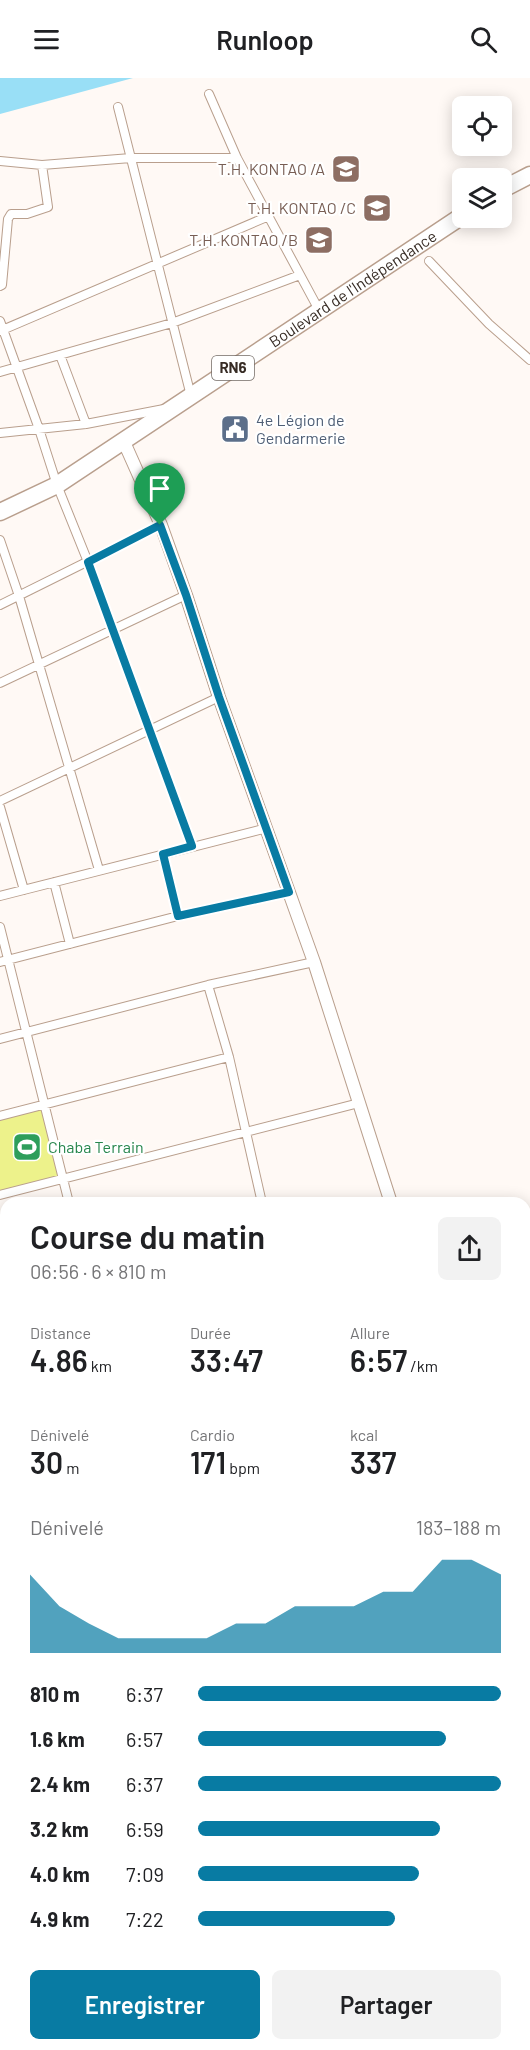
<!DOCTYPE html>
<html lang="fr">
<meta charset="utf-8">
<style>
:root{--surface:#fff;--page:#f2f2f2;--text:#202124;--muted:#757577;--accent:#087ba3}
body{margin:0;font-family:Barlow,sans-serif;background:var(--page);color:var(--text);height:100vh;display:flex;flex-direction:column;font-size:22px;white-space:nowrap}
*{box-sizing:border-box;margin:0}
p{font-size:20px;color:var(--muted)}
.icon{flex:none;width:33px;height:33px;fill:none;stroke:currentColor;stroke-width:2;stroke-linecap:round;stroke-linejoin:round}
.map{position:relative;flex:1;overflow:hidden}
.drawer{position:absolute;left:0px;top:1119px;width:531px;height:854px;display:flex;flex-direction:column;background:var(--surface);border-radius:18px 18px 0 0;box-shadow:0 3px 15px #0003}
.drawer>*{flex:none}
.buttons{position:absolute;left:452px;top:18px;display:grid;gap:12px}
.buttons a{display:grid;place-items:center;width:60px;height:60px;border-radius:9px;background:var(--surface);box-shadow:0 3px 15px #0003;font-size:30px}
.pin{position:absolute;display:grid;place-items:center;width:51px;height:51px;color:#fff;margin:-62px -26px;border-radius:50% 50% 50% 0;rotate:-45deg;box-shadow:0 0 6px #0007}
.pin .icon{rotate:45deg}
.round{display:grid;place-items:center;flex:none;width:63px;height:63px;border-radius:9px;background:var(--page)}
.head{display:flex;align-items:center;justify-content:space-between;height:102px;padding:0 30px}
h1{font-size:33px;font-weight:600;line-height:45px}
.metrics{display:grid;grid-template-columns:repeat(3,1fr);gap:9px;height:102px;padding:6px 30px}
.metrics div{display:grid;align-content:center}
.metrics b{font-size:30px;font-weight:600}
.metrics small{font-size:16px;font-weight:400}
.metrics p{font-size:16px}
.chart{height:168px;padding:12px 30px}
.chart p{display:flex;justify-content:space-between}
.chart svg{width:100%;height:108px;margin-top:6px;fill:var(--accent);opacity:.7}
.cta{display:flex;gap:12px;margin-top:auto;padding:12px 30px}
.cta a{flex:1;height:69px;border-radius:9px;background:var(--accent);color:#fff;font-size:24px;font-weight:600;line-height:69px;text-align:center}
.cta a+a{background:var(--page);color:var(--text)}
ul{padding:0 30px;list-style:none;font-size:20px}
li{display:grid;grid-template-columns:96px 72px 1fr;align-items:center;height:45px}
li i{height:15px;border-radius:8px;background:var(--accent)}
header{display:flex;justify-content:space-between;align-items:center;height:78px;padding:0 30px;background:var(--surface);font-size:27px;font-weight:600}
.map>svg:first-child{display:block}
.green{fill:#edf28b}
.water{fill:#99dff6}
.lines{fill:none;stroke-linecap:round;stroke-linejoin:round}
.stream{stroke:#99dff6;stroke-width:2}
.street-casing{stroke:#b99f8d;stroke-width:10}
.secondary-casing{stroke:#b99f8d;stroke-width:14}
.primary-casing{stroke:#b99f8d;stroke-width:16}
.highway-casing{stroke:#b99f8d;stroke-width:19}
.street{stroke:#fff;stroke-width:8}
.secondary{stroke:#fff;stroke-width:12}
.primary{stroke:#fff;stroke-width:14}
.highway{stroke:#fff;stroke-width:16}
.route-casing{stroke:#fff;stroke-width:12}
.route{stroke:#087ba3;stroke-width:8}
.labels{text-anchor:middle;stroke-width:4.5;stroke-linejoin:round;paint-order:stroke}
.shield{fill:#fff;stroke:#736b66;stroke-width:1.5}
.shield-label{font-size:15px;font-weight:bold;fill:#372c25}
.education-label{font-size:16px;fill:#785e54;stroke:#fff;text-anchor:end}
.street-label{font-size:16px;fill:#372c25;stroke:#fff}
.service-label{font-size:16px;fill:#4e5e75;stroke:#fff;text-anchor:start}
.leisure-label{font-size:16px;fill:#27864d;stroke:#fff;text-anchor:start}
</style>
<header><svg class="icon" aria-label="menu" viewBox="0 0 24 24"><path d="M4 6h16M4 12h16M4 18h16"/></svg>Runloop<svg class="icon" aria-label="search" viewBox="0 0 24 24"><circle cx="10" cy="10" r="6"/><path d="M15 15l6 6"/></svg></header>
<div class="map">
<svg width="530" height="1972" viewBox="0 0 530 1972">
<rect width="100%" height="100%" fill="#fff9f5"/>
<!-- green -->
<path class="green" d="M44,1026L63,1101L0,1117V1038Z"/>
<!-- water -->
<path class="water" d="M0,0H133L0,36Z"/>
<g class="lines">
<!-- stream -->
<path class="stream" d="M256,1972L273,1967"/>
<!-- street casing -->
<g class="street-casing">
<path id="street" d="M209,16L237,80L319,232
M118,29L191,318
M0,83L42,87L131,80H237
M429,183L489,246L530,282
M0,208L2,207L8,141L11,136H27L48,129L42,87
M0,243L39,351L57,407L88,484L192,768
M0,253L269,138
M60,277L86,346
M0,294L172,245L300,197
M0,355L86,346L164,331
M0,462L19,518L99,792
M0,527L161,447
M0,605L186,517
M0,723L219,619
M0,729L24,812
M163,776L178,838
M54,804L70,866
M0,818L267,750
M0,849L69,1125
M0,884L178,838L289,814
M208,907L229,979L262,1125
M0,961L208,907L314,884
M0,1038L229,979
M0,1117L359,1025
M0,1195L6,1194
M0,1283L6,1281
M525,1299L530,1316
M0,1364L6,1363
M0,1419L6,1417
M525,1509L530,1508
M0,1570L6,1568
M0,1646L6,1645
M0,1658L6,1681
M525,1723L530,1722
M0,1778L6,1776
M0,1866L6,1864
M80,1966L81,1972
M196,1966L197,1972"/>
</g>
<!-- secondary casing -->
<g class="secondary-casing">
<path id="secondary" d="M124,364L161,447L186,517L219,619L314,884L391,1125
M525,1297L530,1296
M525,1520L530,1535"/>
</g>
<!-- primary casing -->
<g class="primary-casing">
<path id="primary" d="M525,1900L530,1898
M525,1915L530,1914
M276,1972L296,1966
M335,1972L353,1966"/>
</g>
<!-- highway casing -->
<g class="highway-casing">
<g id="highway">
<path d="M501,112L530,97"/>
<path id="s1" d="M0,434L57,407L462,138"/>
</g>
</g>
<!-- street -->
<use href="#street" class="street"/>
<!-- secondary -->
<use href="#secondary" class="secondary"/>
<!-- primary -->
<use href="#primary" class="primary"/>
<!-- highway -->
<use href="#highway" class="highway"/>
</g>
<g class="lines">
<!-- route casing -->
<g class="route-casing">
<path id="route" d="M160,447L186,517L219,619L289,814L178,838L163,776L192,768L88,484Z"/>
</g>
<!-- route -->
<use href="#route" class="route"/>
</g>
<!-- icons -->
<defs>
<g id="school-square" transform="scale(1.5)"><rect x="-9" y="-9" width="18" height="18" rx="4" fill="#8d6e63" stroke="#fff"/><path d="M0-5L7-2L0 1L-7-2ZM-4 1L0 2.5L4 1V4Q0 6-4 4Z" fill="#fff"/></g>
<g id="civic-square" transform="scale(1.5)"><rect x="-9" y="-9" width="18" height="18" rx="4" fill="#5c6f8a" stroke="#fff"/><path d="M-.6-6.5H3V-4.5H.6V-3L4-1V1h2V6H-6V1h2V-1L-.6-3ZM-1.2 2.5V6h2.4V2.5Z" fill="#fff"/></g>
<g id="stadium-square" transform="scale(1.5)"><rect x="-9" y="-9" width="18" height="18" rx="4" fill="#2e9e5b" stroke="#fff"/><path d="M0-5a6.5 5 0 1 0 0 10a6.5 5 0 1 0 0-10ZM-3.5-1.8h7v3.6h-7Z" fill="#fff"/></g>
</defs>
<g fill-rule="evenodd">
<use href="#school-square" x="346" y="91"/>
<use href="#school-square" x="377" y="130"/>
<use href="#school-square" x="319" y="162"/>
<use href="#civic-square" x="235" y="351"/>
<use href="#stadium-square" x="27" y="1069"/>
</g>
<g class="labels">
<!-- shield labels -->
<rect class="shield" x="212" y="278" width="42" height="24" rx="4.5"/>
<g class="shield-label">
<text x="233" y="295">RN6</text>
</g>
<!-- education labels -->
<g class="education-label">
<text x="325" y="97">T.H. KONTAO /A</text>
<text x="356" y="136">T.H. KONTAO /C</text>
<text x="298" y="168">T.H. KONTAO /B</text>
</g>
<!-- street labels -->
<g class="street-label">
<text dy="6" stroke="none"><textPath href="#s1" startOffset="418">Boulevard de l'Indépendance</textPath></text>
</g>
<!-- service labels -->
<g class="service-label">
<text x="256" y="348">4e Légion de<tspan x="256" dy="18">Gendarmerie</tspan></text>
</g>
<!-- leisure labels -->
<g class="leisure-label">
<text x="48" y="1075">Chaba Terrain</text>
</g>
</g>
</svg>
<div class="buttons">
<a><svg class="icon" aria-label="locate" viewBox="0 0 24 24"><circle cx="12" cy="12" r="6"/><path d="M12 2v4M12 18v4M2 12h4M18 12h4"/></svg></a>
<a><svg class="icon" aria-label="layers" viewBox="0 0 24 24"><path d="M12 4l9 5-9 5-9-5zM3 14l9 5 9-5"/></svg></a>
</div>
<div class="pin" style="left:160px;top:447px;background:#1e9e55"><svg class="icon" aria-label="arrive" viewBox="0 0 24 24"><path d="M6 21V4h12l-3 4 3 4H6"/></svg></div>
<section class="drawer">
<div class="head"><div><h1>Course du matin</h1><p>06:56 · 6 × 810 m</p></div><a class="round"><svg class="icon" aria-label="share" viewBox="0 0 24 24"><path d="M12 15V3M7 8l5-5 5 5M5 13v7h14v-7"/></svg></a></div>
<div class="metrics">
<div><p>Distance</p><b>4.86<small> km</small></b></div>
<div><p>Durée</p><b>33:47</b></div>
<div><p>Allure</p><b>6:57<small> /km</small></b></div>
</div>
<div class="metrics">
<div><p>Dénivelé</p><b>30<small> m</small></b></div>
<div><p>Cardio</p><b>171<small> bpm</small></b></div>
<div><p>kcal</p><b>337</b></div>
</div>
<div class="chart"><p><span>Dénivelé</span>183–188 m</p>
<svg viewBox="0 0 160 44" preserveAspectRatio="none"><path d="M0 44V12L10 25L20 32L30 38L40 38L50 38L60 38L70 32L80 32L90 25L100 25L110 25L120 19L130 19L140 6L150 6L160 12V44z"/></svg>
</div>
<ul>
<li><b>810 m</b>6:37<i style="width:100%"></i></li>
<li><b>1.6 km</b>6:57<i style="width:82%"></i></li>
<li><b>2.4 km</b>6:37<i style="width:100%"></i></li>
<li><b>3.2 km</b>6:59<i style="width:80%"></i></li>
<li><b>4.0 km</b>7:09<i style="width:73%"></i></li>
<li><b>4.9 km</b>7:22<i style="width:65%"></i></li>
</ul>
<div class="cta"><a>Enregistrer</a><a>Partager</a></div>
</section>
</div>
